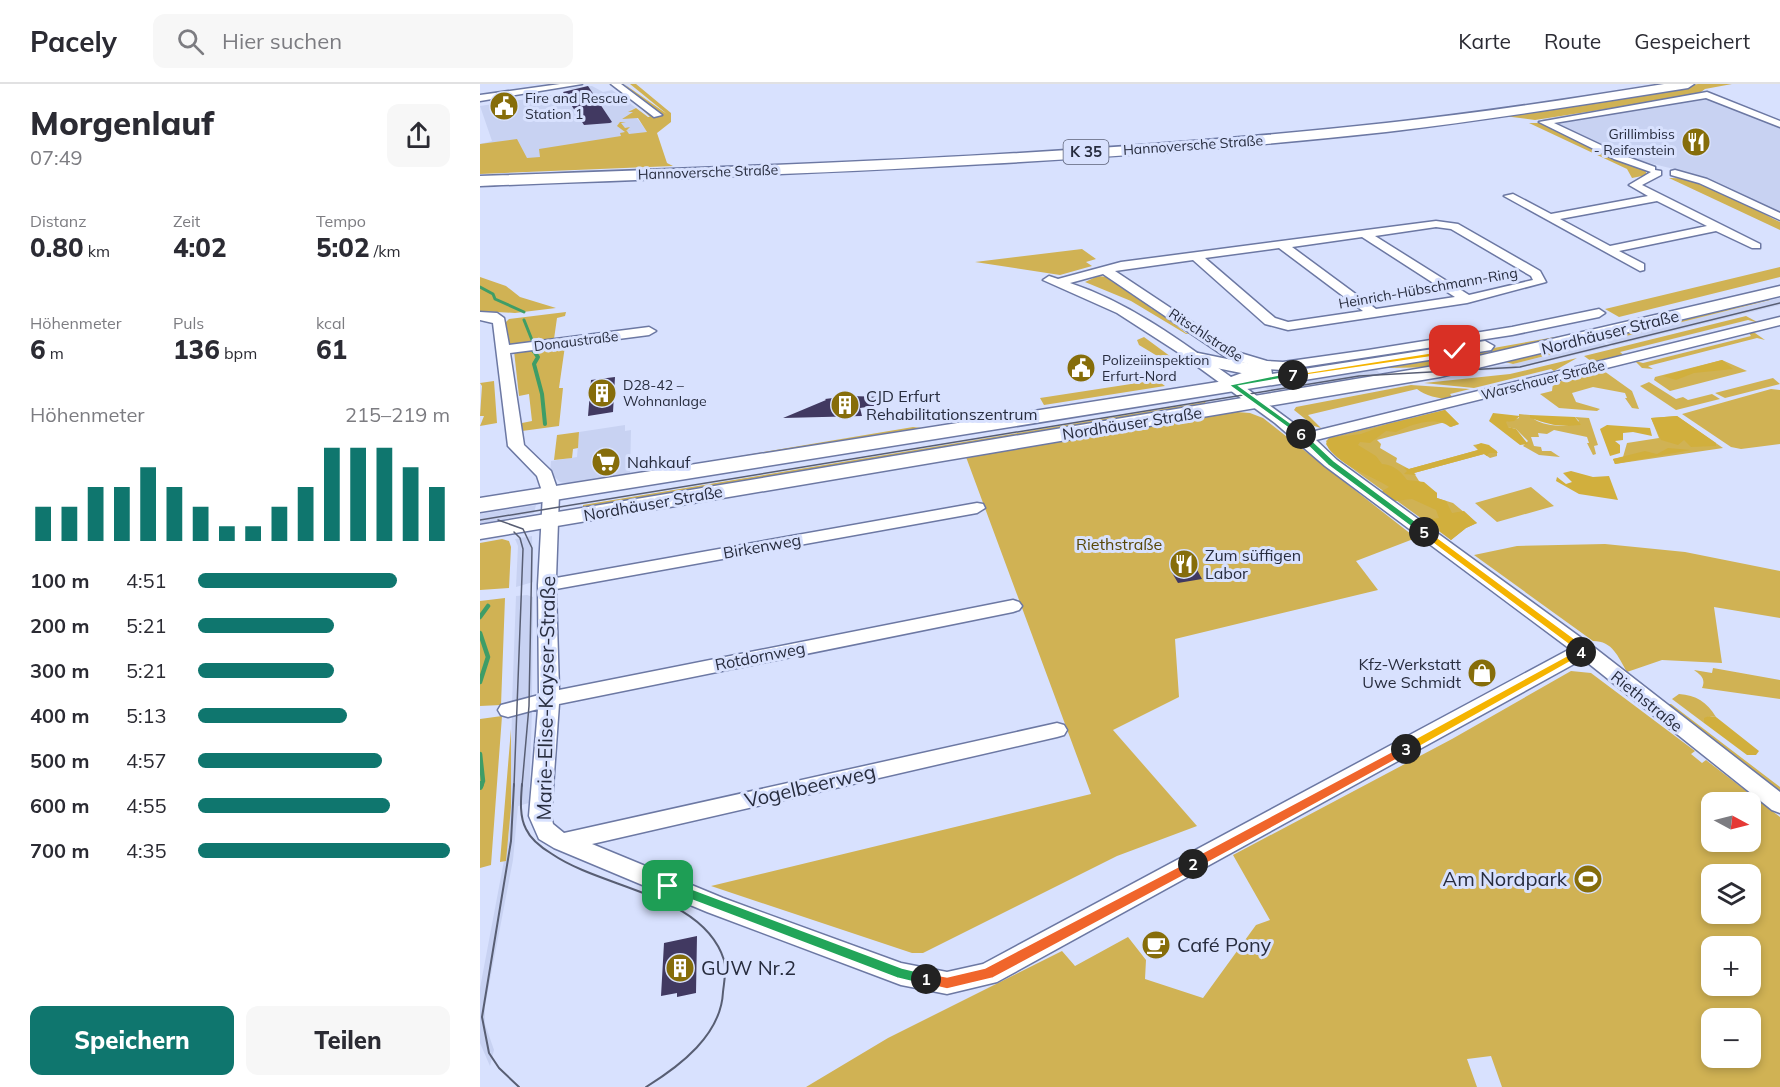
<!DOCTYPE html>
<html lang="de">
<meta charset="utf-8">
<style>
:root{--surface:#fff;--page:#f7f7f7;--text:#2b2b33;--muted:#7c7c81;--line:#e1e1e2;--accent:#0f766e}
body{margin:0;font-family:Mulish,sans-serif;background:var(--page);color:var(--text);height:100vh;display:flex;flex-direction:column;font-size:22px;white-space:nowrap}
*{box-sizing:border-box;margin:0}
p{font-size:20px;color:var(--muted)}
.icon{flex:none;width:33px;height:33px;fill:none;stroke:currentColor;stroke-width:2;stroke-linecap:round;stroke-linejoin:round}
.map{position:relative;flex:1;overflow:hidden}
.panel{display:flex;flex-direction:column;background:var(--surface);width:480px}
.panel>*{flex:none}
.needle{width:39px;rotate:97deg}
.tools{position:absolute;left:1221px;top:708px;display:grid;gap:12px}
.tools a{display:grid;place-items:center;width:60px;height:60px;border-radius:12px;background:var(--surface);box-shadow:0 3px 9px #0003;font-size:30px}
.pin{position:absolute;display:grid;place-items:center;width:51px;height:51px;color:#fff;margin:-26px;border-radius:12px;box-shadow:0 3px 9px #0006}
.km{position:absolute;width:30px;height:30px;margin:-15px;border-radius:50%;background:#222;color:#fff;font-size:16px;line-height:30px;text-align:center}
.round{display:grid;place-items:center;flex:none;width:63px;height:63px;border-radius:12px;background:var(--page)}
.summary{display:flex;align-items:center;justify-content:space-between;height:102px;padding:0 30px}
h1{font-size:33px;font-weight:800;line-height:45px}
.metrics{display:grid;grid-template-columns:repeat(3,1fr);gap:9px;height:102px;padding:6px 30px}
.metrics div{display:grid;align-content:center}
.metrics b{font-size:26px;font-weight:800}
.metrics small{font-size:16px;font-weight:400}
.metrics p{font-size:16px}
.chart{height:168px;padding:12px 30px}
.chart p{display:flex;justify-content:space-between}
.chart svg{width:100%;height:108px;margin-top:6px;stroke:var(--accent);stroke-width:6}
.action{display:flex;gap:12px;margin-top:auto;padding:12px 30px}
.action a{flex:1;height:69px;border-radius:12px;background:var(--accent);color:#fff;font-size:24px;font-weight:800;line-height:69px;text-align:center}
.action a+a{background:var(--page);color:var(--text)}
ul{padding:0 30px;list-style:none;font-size:20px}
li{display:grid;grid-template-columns:96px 72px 1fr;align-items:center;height:45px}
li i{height:15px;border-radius:8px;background:var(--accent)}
header{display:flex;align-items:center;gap:36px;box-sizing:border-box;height:84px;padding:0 30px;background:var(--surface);border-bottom:2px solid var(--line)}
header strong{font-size:28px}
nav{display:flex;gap:33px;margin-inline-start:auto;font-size:21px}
.search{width:420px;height:54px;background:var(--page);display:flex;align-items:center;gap:15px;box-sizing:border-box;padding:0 21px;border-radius:12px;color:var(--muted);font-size:22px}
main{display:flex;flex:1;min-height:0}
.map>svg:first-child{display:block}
.built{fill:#c8d2f2}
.green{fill:#d0b254;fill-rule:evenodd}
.forest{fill:#d1af3d}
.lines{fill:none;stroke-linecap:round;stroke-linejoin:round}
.stream-far3{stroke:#3e9d67;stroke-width:3}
.stream-far2{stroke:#3e9d67;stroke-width:4}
.stream-far1{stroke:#3e9d67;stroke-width:4.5}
.stream{stroke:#3e9d67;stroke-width:6}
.building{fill:#413961}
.minor-casing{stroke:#6c78a3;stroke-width:3}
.major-casing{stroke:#6c78a3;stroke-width:3}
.highway-casing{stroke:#6c78a3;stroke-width:3}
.minor{fill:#fff;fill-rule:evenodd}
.major{fill:#fff;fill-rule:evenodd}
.highway{fill:#fff;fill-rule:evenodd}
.tram-far1{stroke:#585e73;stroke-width:1.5}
.tram{stroke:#585e73;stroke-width:2}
.split-1{fill:#22a559;stroke:#fff;stroke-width:1.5}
.split-2{fill:#f0652b;stroke:#fff;stroke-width:1.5}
.split-3{fill:#f0652b;stroke:#fff;stroke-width:1.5}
.split-4{fill:#f5b400;stroke:#fff;stroke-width:1.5}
.split-5{fill:#f5b400;stroke:#fff;stroke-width:1.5}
.split-6{fill:#22a559;stroke:#fff;stroke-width:1.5}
.split-7{fill:#22a559;stroke:#fff;stroke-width:1.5}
.split-8{fill:#f5b400;stroke:#fff;stroke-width:1.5}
.labels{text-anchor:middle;stroke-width:6;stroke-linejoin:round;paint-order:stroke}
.far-poi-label{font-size:14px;fill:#272c3e;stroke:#d8e1fe;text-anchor:start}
.far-street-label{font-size:14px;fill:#272c3e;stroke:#d8e1fe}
.shield{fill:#d8e1fe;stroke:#5c6278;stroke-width:1.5}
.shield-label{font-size:15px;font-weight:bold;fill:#272c3e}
.street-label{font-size:16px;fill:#272c3e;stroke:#d8e1fe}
.poi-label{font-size:16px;fill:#272c3e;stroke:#d8e1fe;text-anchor:start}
.park-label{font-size:16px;fill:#574605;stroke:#d8e1fe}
.near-street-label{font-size:20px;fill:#272c3e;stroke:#d8e1fe}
.near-poi-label{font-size:20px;fill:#272c3e;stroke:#d8e1fe;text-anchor:start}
</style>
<header>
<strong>Pacely</strong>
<div class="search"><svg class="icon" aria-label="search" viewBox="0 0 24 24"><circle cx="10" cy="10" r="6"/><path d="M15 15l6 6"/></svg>Hier suchen</div>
<nav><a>Karte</a><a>Route</a><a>Gespeichert</a></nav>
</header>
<main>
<section class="panel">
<div class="summary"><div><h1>Morgenlauf</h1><p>07:49</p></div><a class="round"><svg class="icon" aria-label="share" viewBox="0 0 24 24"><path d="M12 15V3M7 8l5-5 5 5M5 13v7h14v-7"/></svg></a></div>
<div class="metrics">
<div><p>Distanz</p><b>0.80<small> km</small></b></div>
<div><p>Zeit</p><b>4:02</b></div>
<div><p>Tempo</p><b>5:02<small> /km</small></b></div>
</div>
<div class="metrics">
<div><p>Höhenmeter</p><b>6<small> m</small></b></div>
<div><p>Puls</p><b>136<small> bpm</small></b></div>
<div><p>kcal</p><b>61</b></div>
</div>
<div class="chart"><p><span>Höhenmeter</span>215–219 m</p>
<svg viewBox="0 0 160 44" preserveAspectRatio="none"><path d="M5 44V30M15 44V30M25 44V22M35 44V22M45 44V14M55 44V22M65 44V30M75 44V38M85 44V38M95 44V30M105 44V22M115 44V6M125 44V6M135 44V6M145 44V14M155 44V22"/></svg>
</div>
<ul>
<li><b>100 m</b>4:51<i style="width:79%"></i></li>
<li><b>200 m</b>5:21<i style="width:54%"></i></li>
<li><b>300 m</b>5:21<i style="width:54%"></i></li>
<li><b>400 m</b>5:13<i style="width:59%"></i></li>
<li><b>500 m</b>4:57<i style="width:73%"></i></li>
<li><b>600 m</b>4:55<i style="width:76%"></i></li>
<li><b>700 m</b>4:35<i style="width:100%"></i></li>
</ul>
<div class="action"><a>Speichern</a><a>Teilen</a></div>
</section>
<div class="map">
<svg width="1300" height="1003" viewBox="0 0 1300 1003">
<rect width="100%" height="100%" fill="#d8e1fe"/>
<!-- built -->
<path class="built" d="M112,2L123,8L132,6L156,24L151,26L179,64L60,79L0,60L12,57L0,22L92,8L90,4Z
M1217,11L1300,42V131L1206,88L1153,75L1062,35Z
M1300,214V221L1133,262L1125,257Z
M1122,258L1130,263L1034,285L971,288L1033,280Z
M896,285L900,290L789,307L784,302Z
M145,341V347L151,346L150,393L93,401L80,398L70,389L71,377L97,373L99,348Z
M56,421L54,429L0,440V430Z
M52,452L53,498L36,503L38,462L35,455Z
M47,511L53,513L52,612L32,619L36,512Z
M52,626L49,719L38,722L33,776L5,922V940L14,966L10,982L0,959V904L29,750L32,629Z"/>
<!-- green -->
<path class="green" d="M144,0L187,30L150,0H156L191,29V38L177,49L187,79L193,82L0,90V60L37,55L47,74L60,73L59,65L141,52L140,49L145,48L137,42L140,38H146L141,39L145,44L150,43L146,47L152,46L147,47L149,50L167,48L158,34L142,35L153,28H148L156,24L168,33H170L162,25L180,31Z
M1218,0H1252L1225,5L1217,11L1055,36L1024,32Z
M1049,39H1060L1165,86L1167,91L1152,94L1147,85Z
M1189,94C1228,93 1266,122 1300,138V146Z
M602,165L616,175L606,178L612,182L580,191L495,178Z
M1300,183V193L1139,233L1125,225Z
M618,192L636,194L630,196L634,199L641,198L639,202L647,207L653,205L649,209L657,214H665L660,216L671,218L666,220L672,225L680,224L674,226L683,232L689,231L686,234L694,240H702L697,242L706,249L714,248L706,250L651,217L605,198Z
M0,193L26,202L40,213L76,224L35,229L0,227Z
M1286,214L1290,216L1126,257L1122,254Z
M86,228L85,232L77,234L74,255L28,261L25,239L29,235Z
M1266,232L1279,239L1268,236L1140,268L1145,272L1115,280L1104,272Z
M1103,248L1107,250L963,283L906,284L902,280L1008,265Z
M1268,248L1275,249L1285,256L1277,254L1168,282L1173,285L1162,284L1155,277L1163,279L1271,252Z
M664,253L698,278L667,283L677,279L679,273L659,261L657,256Z
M1116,255L1120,258L1033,280L1025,278Z
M91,259L94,261L85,262L79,304H83L79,342L42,347V339L52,337L49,310L39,312L34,267Z
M1097,274L1074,287L1071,285L994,304L944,299L1030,290Z
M1242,276L1267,287L1190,307L1174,296L1175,293Z
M1124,287L1152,307L1159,325L1152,324L1145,314H1147L1145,309L1113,303L1092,309L1096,318L1120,325L1117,327L1079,324L1060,310L1072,307L1073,299Z
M1293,294L1300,300L1245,314L1235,309Z
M677,296L685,302L564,321L560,314Z
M14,297L17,339L0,342L4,332H0L2,302L0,299Z
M1169,298L1196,315L1203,313L1208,316L1232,310L1240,315L1196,326L1160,302Z
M931,301L990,305L970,310L974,315C963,316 945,312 937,305L828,331L841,344L834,342L814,326L816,323Z
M1291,305L1300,306V360L1261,365L1251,363L1202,330Z
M725,318L727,321L103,427V421Z
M965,326L979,340L971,343L965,338L897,356L901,360L900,364L917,374L916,378L929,385L998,366L993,361C1004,359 1009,361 1017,367V372L1010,374L1004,370L934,389L939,397L957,409V414L973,419L997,439L986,444L971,456L862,377L849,365L846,357L849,354Z
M757,328L770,329L783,334L936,454L876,477L898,506L695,555L699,613L633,646L717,742L637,772L443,869H432L231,802L611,710L486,373Z
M1039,330L1050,331C1055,341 1088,346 1099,337L1095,333L1109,334L1118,361L1114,362L1116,370L1113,371L1107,359H1109L1107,353L1074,346L1067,350L1058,349L1059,353H1051L1054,362L1061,363L1062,367H1071L1080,373L1059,371L1043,362L1048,357L1036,345L1027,343L1025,338L1039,334Z
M1197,332L1243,364L1135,380L1133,375L1143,373L1147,359L1179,354L1171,334Z
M469,340L468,343L147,394V391L433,343L442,344Z
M99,348L98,364L93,365L92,374L74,376L77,351Z
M1051,403L1074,422L1017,438L995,419Z
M22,455L29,457L31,463L29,504L0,506V459Z
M1125,460L1205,468L1300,487V534L1234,523L1242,579L1182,576L1147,588C1138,573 1133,557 1113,557L994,471L1037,462Z
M25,514L21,621L0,622V517Z
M1233,584L1300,596V615L1222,604C1226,595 1221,591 1214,586L1232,589Z
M1091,587L1111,589L1215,667L1211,670L1222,679L1226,676L1300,733V1003H1022L1011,972L987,975L997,1003H326L408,954L582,867L595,882L648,853L666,876L665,895L723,914L776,841L790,836L753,771L972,655ZM1270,718V758H1232V718ZM1232,790H1270V830H1232ZM1270,862V902H1232V862ZM1270,934V974H1232V934Z
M1199,610C1216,611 1227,618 1236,633L1229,632L1224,639L1192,615Z
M1186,620H1191L1300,703V712Z
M22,632L11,781L0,784V635Z
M31,645V723L26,777L20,778Z"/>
<!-- forest -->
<path class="forest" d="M1242,276L1253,285L1214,289L1196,296L1183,292Z
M965,326L979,340L970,343C956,331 929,341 916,348L906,347L890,359L880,358L878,361L896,372L902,380C913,381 920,386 927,396L944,398L957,409V414L966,417L972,429L984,427L997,439L986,444L971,456L960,447V443L952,438V435L959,434L956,426L932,415L915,417L902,407L909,403C891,391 857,381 846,360L849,354L881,350L908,340Z
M1013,329L1040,332L1034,337L1026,338L1028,343L1036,345L1048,360L1040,361L1009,337Z
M1050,331L1095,333L1101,341C1076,343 1072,341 1050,334Z
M1197,332L1236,359V362L1211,363L1204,356L1198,361L1181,356L1171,334Z
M1127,341L1170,344L1172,352L1153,348L1143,349V356L1135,357L1140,361V369L1130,372L1120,345Z
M1001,359L1009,361L1018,369H1009L1007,372L1004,370L934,389L936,391L924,390L927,387L923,383L929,385L998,366L996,361Z
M1188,364L1211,366L1135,380L1133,375L1165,367L1177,370Z
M1091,387L1113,393L1129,392L1138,416L1099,410L1076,397L1077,393L1086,400L1092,398L1083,389Z
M1229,632L1236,633L1279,667L1276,671H1267L1224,639V634Z"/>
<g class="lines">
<!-- stream-far3 -->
<path class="stream-far3" d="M0,203L13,210L15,215L44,228
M44,236L52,256
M53,267L57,272"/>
<!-- stream-far2 -->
<path class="stream-far2" d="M56,270L58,273L54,280L62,310L65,340"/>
<!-- stream-far1 -->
<path class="stream-far1" d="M0,533L8,522
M0,549L8,573L0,598
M0,670L3,697L1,702"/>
<!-- stream -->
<path class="stream" d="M0,703L1,700"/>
</g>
<!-- building -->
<path class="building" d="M108,2L132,38L130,39L104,41L83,8Z
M135,293L133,328L108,332L111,296Z
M369,312L407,313V320L380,324L382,332L303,334L346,316L345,315Z
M709,471L722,495L698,499L691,487L698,485L692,474Z
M217,852L216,909L197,913V909L181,912L184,859Z"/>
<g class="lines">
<!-- minor casing -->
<g class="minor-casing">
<path id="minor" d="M80,0H102L0,17V11Z
M131,0H141L182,31L174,33Z
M1227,8L1300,37V43L1226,14L1074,39L1142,71L1175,83V86L1181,87V91L1162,101L1280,160V164H1272L1236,147L1139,167L1164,180V186L1160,187L1024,112L1033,110L1071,130L1168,112L1149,101L1171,88L1134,75L1059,38ZM1177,117L1227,142L1130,162L1080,135Z
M1195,86L1227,95L1300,129V136L1219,99L1191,91V87Z
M956,137L978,140L1060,187L1066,198L987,219L808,246L785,240L713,176L635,187L757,268L787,277L803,278L888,266L1032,243L1119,225L1125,229L1119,233L1032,251L803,286L786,285L747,274L623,190L590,199C650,219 701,257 751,293L770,286H780V292L758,298L827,349L1300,233V241L836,356L857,376L1111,561L1300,708V729L1292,726L1103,575L517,898L467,910L421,901L227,828L74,764L59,755L49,732L58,625L28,633L21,631L18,626L21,621L59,611L58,501L63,410L57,392L28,362L13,239L0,236V228L17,229L24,234L29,261L169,243L176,247L169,251L30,269L44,361L71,387L79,410L76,494L497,419L503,420L505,424L497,429L76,505L79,606L533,516L539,518L542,522L539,526L533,528L79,620L71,732L73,740L84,749L577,639L584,641L587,646L584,651L577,653L112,760L243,814L421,879L467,888L503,880L1090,565L845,382L795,339L699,269L637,229L563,196L569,192L578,195L641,178ZM956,143L971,145L1051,192L1053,196L989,211L895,152ZM882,153L975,213L896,225L812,163ZM799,164L883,227L808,238L795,234L725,174Z"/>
</g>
<!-- major casing -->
<g class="major-casing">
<path id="major" d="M1300,202V212L960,293L0,455V441L960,281Z
M1005,257L1014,262L1011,266L0,428V414L776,292L712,279L709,275L712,271L718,269L791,284L792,290Z"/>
</g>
<!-- highway casing -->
<g class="highway-casing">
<path id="highway" d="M1184,0H1214L1208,4C1108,20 1007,36 906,48C605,81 302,90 0,102V92C302,81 605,72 906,39C999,29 1091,15 1184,0Z"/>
</g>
<!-- minor -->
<use href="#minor" class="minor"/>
<!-- major -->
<use href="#major" class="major"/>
<!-- highway -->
<use href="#highway" class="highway"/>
<!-- tram-far1 -->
<path class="tram-far1" d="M0,436L879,292L1040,283L1300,219
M18,436L43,445L52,464L49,622L42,702
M34,448L40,454L43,465L34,702"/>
<!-- tram -->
<path class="tram" d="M34,700L31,757L2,933L9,969L19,984L39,1003
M42,700C41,714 39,732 46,745C51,756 62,764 72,770C123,805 223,810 244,876C247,885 244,898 243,908C241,951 200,982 166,1003"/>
</g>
<!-- split-1 -->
<path class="split-1" d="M188,796L422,884L451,891L453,895L446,901L417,894L183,805L182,802Z"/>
<!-- split-2 -->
<path class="split-2" d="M713,775L719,780L718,784L513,894L467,905L442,899L440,895L446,889L467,893L505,884Z"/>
<!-- split-3 -->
<path class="split-3" d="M926,660L930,662V668L718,784H709V776Z"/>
<!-- split-4 -->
<path class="split-4" d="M1101,564L1104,565V570L930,668H922V662Z"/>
<!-- split-5 -->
<path class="split-5" d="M941,446H947L1107,564V569L1097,570L1096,566L941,450Z"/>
<!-- split-6 -->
<path class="split-6" d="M818,349H824L854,377L947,446V450H941L848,381L818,352Z"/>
<!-- split-7 -->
<path class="split-7" d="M813,288L816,292L759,302L824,349L821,353L749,301Z"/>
<!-- split-8 -->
<path class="split-8" d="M975,265L977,269L813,293L810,291Z"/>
<!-- icons -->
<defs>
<g id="civic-disc" transform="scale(1.5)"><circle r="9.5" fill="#866d0a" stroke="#d8e1fe"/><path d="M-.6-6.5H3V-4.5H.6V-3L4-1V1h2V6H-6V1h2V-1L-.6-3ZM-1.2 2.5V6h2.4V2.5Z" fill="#fff"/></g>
<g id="restaurant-disc" transform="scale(1.5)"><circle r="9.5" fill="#866d0a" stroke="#d8e1fe"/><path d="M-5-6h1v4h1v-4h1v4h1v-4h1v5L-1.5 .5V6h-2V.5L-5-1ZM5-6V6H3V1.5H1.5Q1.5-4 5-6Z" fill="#fff"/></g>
<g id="building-disc" transform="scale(1.5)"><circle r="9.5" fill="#866d0a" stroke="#d8e1fe"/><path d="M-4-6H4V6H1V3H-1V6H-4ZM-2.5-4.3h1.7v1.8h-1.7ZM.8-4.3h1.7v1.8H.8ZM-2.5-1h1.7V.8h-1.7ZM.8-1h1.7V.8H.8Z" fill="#fff"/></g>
<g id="supermarket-disc" transform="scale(1.5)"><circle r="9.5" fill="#866d0a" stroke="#d8e1fe"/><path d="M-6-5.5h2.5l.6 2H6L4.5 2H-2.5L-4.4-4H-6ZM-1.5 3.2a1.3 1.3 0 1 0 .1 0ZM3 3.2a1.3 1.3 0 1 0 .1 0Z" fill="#fff"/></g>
<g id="shop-disc" transform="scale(1.5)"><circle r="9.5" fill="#866d0a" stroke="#d8e1fe"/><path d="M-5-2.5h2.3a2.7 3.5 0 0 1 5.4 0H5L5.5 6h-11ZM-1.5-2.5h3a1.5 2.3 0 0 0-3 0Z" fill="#fff"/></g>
<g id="stadium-disc" transform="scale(1.5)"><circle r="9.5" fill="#866d0a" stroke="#d8e1fe"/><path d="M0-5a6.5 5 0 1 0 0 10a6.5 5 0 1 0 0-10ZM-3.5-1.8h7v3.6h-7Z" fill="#fff"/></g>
<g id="cafe-disc" transform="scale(1.5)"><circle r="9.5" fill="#866d0a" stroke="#d8e1fe"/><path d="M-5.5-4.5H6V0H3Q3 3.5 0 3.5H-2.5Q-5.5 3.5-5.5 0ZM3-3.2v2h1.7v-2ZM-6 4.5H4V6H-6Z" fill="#fff"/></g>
</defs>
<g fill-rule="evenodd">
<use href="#civic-disc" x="24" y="22"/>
<use href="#restaurant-disc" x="1216" y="58"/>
<use href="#civic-disc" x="601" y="284"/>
<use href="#building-disc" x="122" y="309"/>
<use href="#building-disc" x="365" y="321"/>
<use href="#supermarket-disc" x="126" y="378"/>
<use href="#restaurant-disc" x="704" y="480"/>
<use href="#shop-disc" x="1002" y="589"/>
<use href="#stadium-disc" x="1108" y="795"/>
<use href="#cafe-disc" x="676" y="861"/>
<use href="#building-disc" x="200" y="884"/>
</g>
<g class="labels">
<!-- far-poi labels -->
<g class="far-poi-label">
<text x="45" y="19">Fire and Rescue<tspan x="45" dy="16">Station 1</tspan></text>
<text x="1195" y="55" text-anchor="end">Grillimbiss<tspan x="1195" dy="16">- Reifenstein</tspan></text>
<text x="622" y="281">Polizeiinspektion<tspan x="622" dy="16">Erfurt-Nord</tspan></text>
<text x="143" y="306">D28-42 –<tspan x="143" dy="16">Wohnanlage</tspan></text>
</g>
<!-- far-street labels -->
<g class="far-street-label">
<text transform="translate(713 61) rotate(-4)" y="5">Hannoversche Straße</text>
<text transform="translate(228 88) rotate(-2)" y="5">Hannoversche Straße</text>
<text transform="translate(948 204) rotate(-10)" y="5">Heinrich-Hübschmann-Ring</text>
<text transform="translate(726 251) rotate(33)" y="5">Ritschlstraße</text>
<text transform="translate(96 257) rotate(-7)" y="5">Donaustraße</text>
<text transform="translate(1063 296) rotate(-14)" y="5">Warschauer Straße</text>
</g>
<!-- shield labels -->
<rect class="shield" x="583.5" y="56" width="45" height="24" rx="4.5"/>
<g class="shield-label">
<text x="606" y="73">K 35</text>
</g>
<!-- street labels -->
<g class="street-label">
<text transform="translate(1130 248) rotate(-14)" y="6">Nordhäuser Straße</text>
<text transform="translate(652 339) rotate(-9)" y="6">Nordhäuser Straße</text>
<text transform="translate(173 419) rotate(-10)" y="6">Nordhäuser Straße</text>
<text transform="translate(282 462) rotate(-10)" y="6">Birkenweg</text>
<text transform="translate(280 572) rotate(-11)" y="6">Rotdornweg</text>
<text transform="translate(1167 617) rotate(39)" y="6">Riethstraße</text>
</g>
<!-- poi labels -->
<g class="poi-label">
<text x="386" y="318">CJD Erfurt<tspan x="386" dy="18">Rehabilitationszentrum</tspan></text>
<text x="147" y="384">Nahkauf</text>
<text x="725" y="477">Zum süffigen<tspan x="725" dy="18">Labor</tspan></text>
<text x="981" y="586" text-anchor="end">Kfz-Werkstatt<tspan x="981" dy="18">Uwe Schmidt</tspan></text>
</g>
<!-- park labels -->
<g class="park-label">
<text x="639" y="466">Riethstraße</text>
</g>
<!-- near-street labels -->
<g class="near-street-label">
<text transform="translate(66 614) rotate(-89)" y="7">Marie-Elise-Kayser-Straße</text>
<text transform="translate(330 702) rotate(-13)" y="7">Vogelbeerweg</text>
</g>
<!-- near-poi labels -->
<g class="near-poi-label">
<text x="1087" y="802" text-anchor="end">Am Nordpark</text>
<text x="697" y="868">Café Pony</text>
<text x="221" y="891">GUW Nr.2</text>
</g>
</g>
</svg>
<div class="tools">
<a><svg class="needle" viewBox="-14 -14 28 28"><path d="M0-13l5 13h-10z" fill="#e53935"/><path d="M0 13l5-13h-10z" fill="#7c7c81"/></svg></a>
<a><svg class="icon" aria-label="layers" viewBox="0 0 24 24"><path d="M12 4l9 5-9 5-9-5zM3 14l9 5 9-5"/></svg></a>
<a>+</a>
<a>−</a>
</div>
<div class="pin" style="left:188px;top:802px;background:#1e9e55"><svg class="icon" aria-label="arrive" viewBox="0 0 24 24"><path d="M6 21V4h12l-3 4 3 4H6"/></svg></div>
<div class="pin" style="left:975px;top:267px;background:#d93025"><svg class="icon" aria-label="check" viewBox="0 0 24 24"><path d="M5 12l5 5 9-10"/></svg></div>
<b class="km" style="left:446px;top:895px">1</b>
<b class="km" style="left:713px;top:780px">2</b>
<b class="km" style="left:926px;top:665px">3</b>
<b class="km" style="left:1101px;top:568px">4</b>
<b class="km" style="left:944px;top:448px">5</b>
<b class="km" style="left:821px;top:350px">6</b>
<b class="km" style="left:813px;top:291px">7</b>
</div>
</main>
